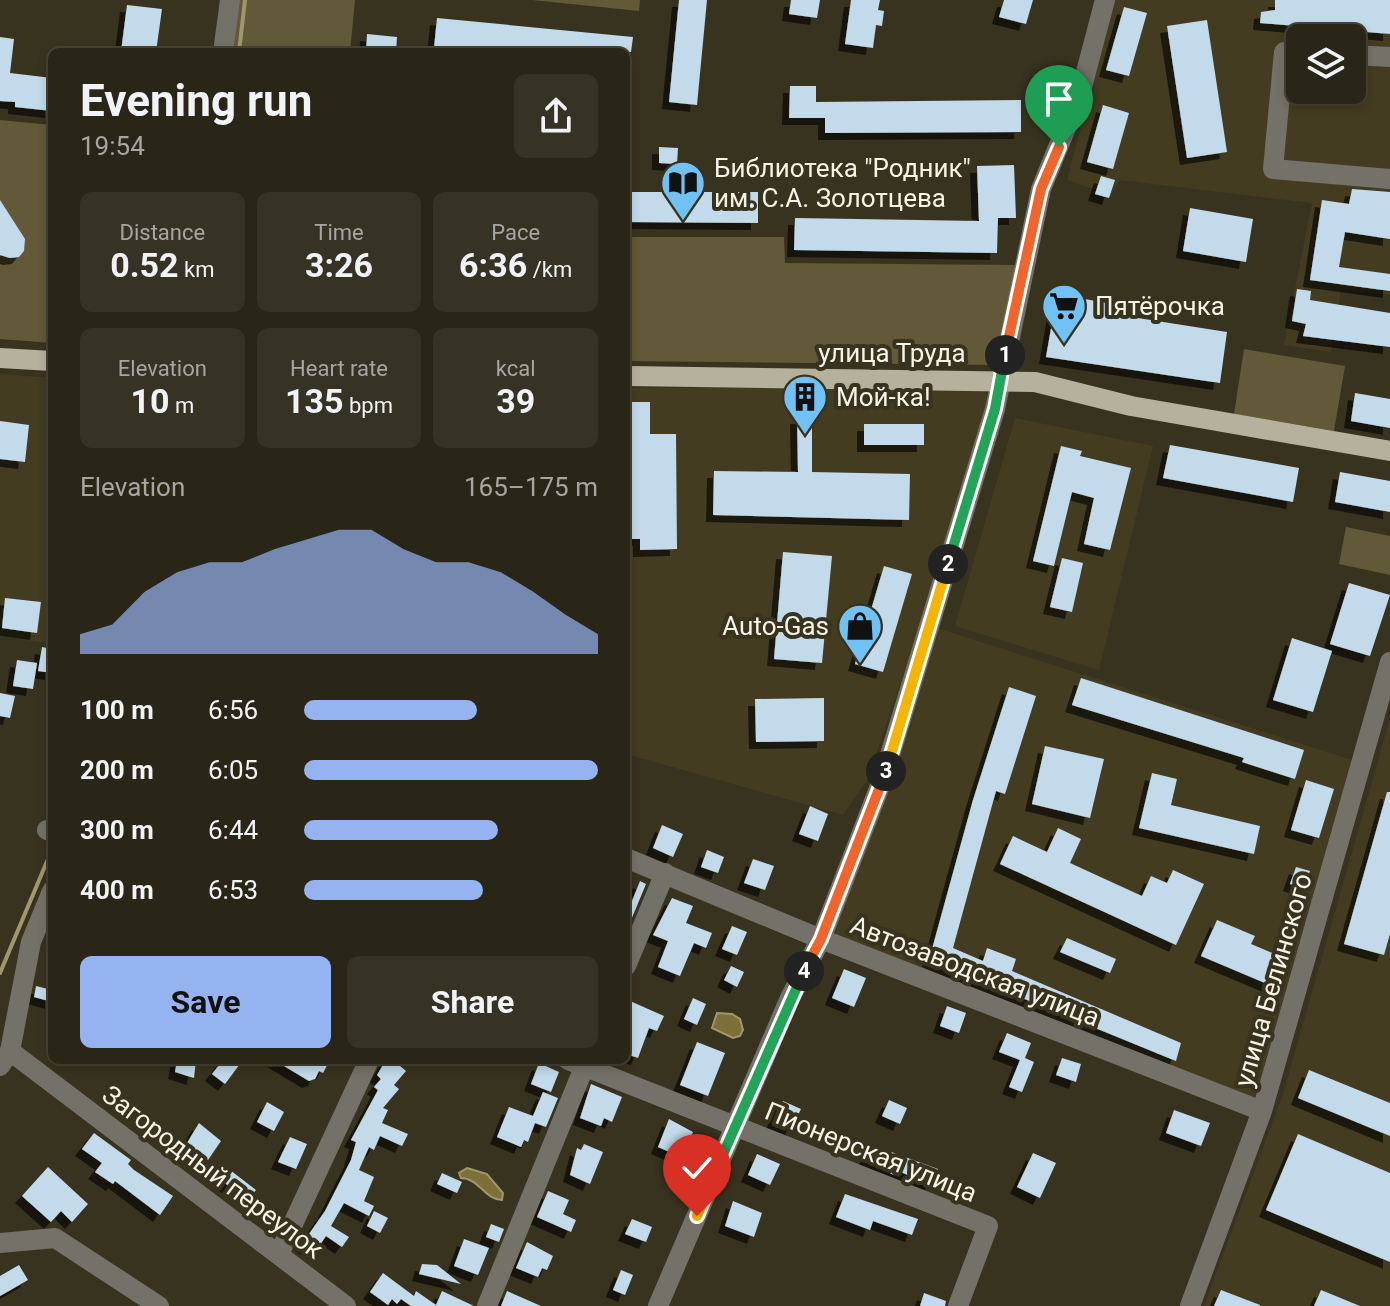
<!DOCTYPE html>
<meta charset="utf-8">
<style>
:root{--surface:#2a2617;--page:#363224;--text:#f1f3f6;--muted:#a5a5a1;--line:#464336;--accent:#95b2f1}
body{margin:0;font-family:Roboto,sans-serif;background:var(--page);color:var(--text);height:100vh;display:flex;flex-direction:column;font-size:30px;white-space:nowrap}
*{box-sizing:border-box;margin:0}
p{font-size:26px;color:var(--muted)}
.icon{flex:none;width:44px;height:44px;fill:none;stroke:currentColor;stroke-width:2;stroke-linecap:round;stroke-linejoin:round}
.map{position:relative;flex:1;overflow:hidden}
.details{position:absolute;left:48px;top:48px;width:582px;height:1016px;display:flex;flex-direction:column;background:var(--surface);border-radius:12px;box-shadow:0 4px 12px #0003,0 0 0 2px var(--line)}
.details>*{flex:none}
.controls{position:absolute;left:1286px;top:24px;display:grid;gap:16px}
.controls a{display:grid;place-items:center;width:80px;height:80px;border-radius:12px;background:var(--surface);box-shadow:0 4px 12px #0003,0 0 0 2px var(--line);font-size:40px}
.pin{position:absolute;display:grid;place-items:center;width:68px;height:68px;color:#fff;margin:-82px -34px;border-radius:50% 50% 50% 0;rotate:-45deg;box-shadow:0 0 8px #0007}
.pin .icon{rotate:45deg}
.km{position:absolute;width:40px;height:40px;margin:-20px;border-radius:50%;background:#222;color:#fff;font-size:22px;line-height:40px;text-align:center}
.round{display:grid;place-items:center;flex:none;width:84px;height:84px;border-radius:12px;background:var(--page)}
.headline{display:flex;align-items:center;justify-content:space-between;height:136px;padding:0 32px}
h1{font-size:44px;font-weight:700;line-height:60px}
.metrics{display:grid;grid-template-columns:repeat(3,1fr);gap:12px;height:136px;padding:8px 32px}
.metrics div{display:grid;align-content:center;border-radius:12px;background:var(--page);text-align:center}
.metrics b{font-size:34px;font-weight:700}
.metrics small{font-size:22px;font-weight:400}
.metrics p{font-size:22px}
.chart{height:224px;padding:16px 32px}
.chart p{display:flex;justify-content:space-between}
.chart svg{width:100%;height:144px;margin-top:8px;fill:var(--accent);opacity:.7}
.cta{display:flex;gap:16px;margin-top:auto;padding:16px 32px}
.cta a{flex:1;height:92px;border-radius:12px;background:var(--accent);color:#111;font-size:32px;font-weight:700;line-height:92px;text-align:center}
.cta a+a{background:var(--page);color:var(--text)}
ul{padding:0 32px;list-style:none;font-size:26px}
li{display:grid;grid-template-columns:128px 96px 1fr;align-items:center;height:60px}
li i{height:20px;border-radius:10px;background:var(--accent)}
.map>svg:first-child{display:block}
.built{fill:#433c21;fill-rule:evenodd}
.green{fill:#615937}
.water{fill:#7c6f38;stroke:#a1976c;stroke-width:2}
.lines{fill:none;stroke-linecap:round;stroke-linejoin:round}
.stream{stroke:#a1976c;stroke-width:4}
.building{fill:#c3daea;filter:url(#shadow)}
.minor{stroke:#747268;stroke-width:20}
.major{stroke:#b6b19d;stroke-width:20}
.split-1-casing{stroke:#fff;stroke-width:16}
.split-2-casing{stroke:#fff;stroke-width:16}
.split-3-casing{stroke:#fff;stroke-width:16}
.split-4-casing{stroke:#fff;stroke-width:16}
.split-5-casing{stroke:#fff;stroke-width:16}
.split-6-casing{stroke:#fff;stroke-width:16}
.split-1{stroke:#f0652b;stroke-width:10}
.split-2{stroke:#22a559;stroke-width:10}
.split-3{stroke:#f5b400;stroke-width:10}
.split-4{stroke:#f0652b;stroke-width:10}
.split-5{stroke:#22a559;stroke-width:10}
.split-6{stroke:#f5b400;stroke-width:10}
.labels{text-anchor:middle;stroke-width:8;stroke-linejoin:round;paint-order:stroke}
.poi-label{font-size:26px;fill:#f6f3e7;stroke:#38331f;text-anchor:start}
.street-label{font-size:26px;fill:#f6f3e7;stroke:#38331f}
</style>
<div class="map">
<svg width="1390" height="1306" viewBox="0 0 1390 1306">
<defs>
<filter id="shadow"><feDropShadow dx="-7" dy="7" stdDeviation="0" flood-color="#0009"/></filter>
</defs>
<rect width="100%" height="100%" fill="#38331f"/>
<!-- built -->
<path class="built" d="M1115,0H1390V295L1341,289L1331,352L1284,345L1312,203L1119,180L1111,195L1067,180ZM1300,38H1352V90H1300Z
M0,374L52,378V644L0,636Z
M979,387L986,394L987,403L937,577L867,780L843,815L626,754V388Z
M1015,418L1153,446L1099,670L955,626Z
M940,629L1352,760L1255,1098L834,936Z
M1390,719V1306H1204L1283,1094Z"/>
<!-- green -->
<path class="green" d="M236,0H355L350,52H229Z
M532,0H640L639,11Z
M0,120L52,125V343L0,339Z
M626,237H784L785,263L1016,265L995,365L626,361Z
M1244,349L1345,366L1334,431L1234,414Z
M1346,527L1390,536V575L1339,564Z"/>
<!-- water -->
<path class="water" d="M717,1013L732,1014L740,1019L743,1030L740,1036L733,1038L712,1028Z
M467,1168L487,1174L503,1193L502,1200C485,1200 479,1178 461,1178L459,1173Z"/>
<g class="lines">
<!-- stream -->
<path class="stream" d="M239,52L245,0
M0,973L48,859"/>
</g>
<!-- building -->
<path class="building" d="M679,0H707L697,105L669,102Z
M791,0H820L817,18L789,14Z
M851,0H880L878,10L884,11L882,26L876,25L873,48L845,44Z
M1004,0H1033L1026,24L999,17Z
M1275,0H1390V34L1260,23L1261,12L1275,10Z
M127,5L162,9L156,52H121Z
M1124,7L1147,13L1129,76L1106,70Z
M437,18L633,37L631,52H478L434,48Z
M1207,20L1227,152L1187,158L1167,26Z
M367,34L397,37L396,52H366Z
M0,37L14,39L10,73L52,78V111L15,107V102L0,101Z
M790,86H816V102L1021,100V132L825,133V118H789Z
M1103,105L1129,113L1113,169L1087,162Z
M659,147L678,148L677,164L659,163Z
M1014,165L1016,218H998L997,253L794,250L795,218L979,221L977,166Z
M1101,176L1115,180L1109,198L1095,194Z
M1352,189L1390,192V239L1345,232L1339,267L1390,274V291L1310,280L1322,200L1349,204Z
M626,192H758V223L626,222Z
M0,200L25,239L24,251L19,257L10,258L0,255Z
M1190,208L1253,219L1246,262L1183,251Z
M1297,289L1311,291L1310,300L1390,313V347L1303,336L1306,324L1292,321Z
M1057,294L1107,303L1106,313L1227,332L1220,383L1046,357Z
M1355,393L1390,399V428L1351,421Z
M626,402H650V434H676L677,549L640,550V539H626Z
M797,417H812V472L910,474L909,520L713,515L714,471L798,472Z
M0,421L29,425L25,462L0,459Z
M864,424H924V445H864Z
M1170,445L1299,468L1293,502L1163,478Z
M1061,446L1082,451L1080,456L1131,468L1110,550L1084,544L1094,498L1072,492L1054,566L1033,561Z
M1340,472L1390,481V512L1335,502Z
M783,552L832,556L822,663L774,659Z
M1062,558L1083,563L1072,612L1050,607Z
M884,566L912,574L883,672L855,664Z
M1349,583L1390,595L1370,656L1330,644Z
M5,598L41,602L37,633L2,628Z
M1292,638L1332,651L1313,712L1273,700Z
M42,647L52,649V673L38,671Z
M17,660L37,663L33,689L13,686Z
M1081,678L1304,750L1295,779L1242,762L1244,758L1072,705Z
M1009,687L1036,696L1005,794L996,791L953,948L983,961L987,948L1016,959L1012,971L1181,1043L1176,1061L929,960L973,800Z
M0,693L15,696L10,718L0,716Z
M824,698V741L756,742L755,699Z
M1045,746L1104,759L1090,818L1032,804Z
M1152,773L1177,779L1171,805L1260,826L1254,854L1139,828Z
M1306,780L1334,789L1319,838L1291,830Z
M1387,792H1390V934L1384,955L1344,944Z
M810,806L828,814L818,841L799,834Z
M662,825L683,834L673,857L653,848Z
M1058,828L1081,839L1070,863L1142,896L1151,876L1167,883L1173,870L1204,884L1176,945L1000,864L1013,836L1047,852Z
M707,850L724,857L718,873L701,867Z
M753,859L774,866L765,890L744,883Z
M1296,867L1310,871L1304,889L1290,884Z
M640,881L646,884L629,925L626,924V904L630,906Z
M672,898L693,906L686,923L712,933L706,948L694,943L680,976L658,967L668,941L653,935Z
M1217,920L1255,936L1251,944L1284,958L1272,986L1201,956Z
M732,926L747,932L737,955L722,949Z
M1067,938L1116,959L1110,973L1060,952Z
M731,966L744,972L737,987L724,980Z
M844,969L866,978L854,1007L832,998Z
M36,986L52,990V1002L34,997Z
M693,998L706,1004L697,1025L684,1019Z
M630,1001L664,1016L657,1031L649,1028L638,1058L626,1054V1011Z
M947,1006L966,1013L959,1033L940,1026Z
M1007,1033L1031,1043L1025,1058L1034,1062L1022,1092L1009,1087L1020,1060L999,1052Z
M697,1042L725,1053L708,1096L680,1085Z
M1062,1058L1081,1064L1076,1082L1056,1075Z
M177,1060H196L194,1078L175,1072Z
M223,1060H243L225,1084L212,1074Z
M274,1060H330L323,1073L319,1071L315,1079L309,1081Z
M386,1060H393L406,1071L394,1085L399,1089L383,1108L388,1110L382,1123L408,1134L402,1146L380,1136L374,1150L369,1147L359,1170L374,1177L364,1201L374,1206L369,1216L344,1203L331,1226L349,1237L342,1247L326,1236L315,1252L302,1244L325,1211L351,1160L356,1142L351,1140L378,1090L374,1087L381,1079L377,1075Z
M539,1063L559,1072L551,1092L531,1084Z
M1309,1070L1390,1103V1136L1298,1098Z
M591,1084L622,1097L612,1122L604,1118L601,1126L580,1118Z
M543,1092L558,1098L546,1127L535,1123L528,1142L524,1140L521,1147L497,1137L509,1107L533,1116Z
M889,1100L907,1108L900,1124L882,1116Z
M783,1101L801,1109L791,1130L773,1122Z
M267,1102L284,1112L274,1131L257,1122Z
M1174,1110L1210,1123L1201,1146L1166,1133Z
M669,1119L693,1132L683,1158L658,1147Z
M199,1123L221,1141L208,1160L195,1150L191,1153L184,1148Z
M94,1133L131,1160L128,1164L134,1170L173,1196L160,1215L115,1181L113,1184L95,1172L102,1163L82,1149Z
M1298,1134L1390,1173V1262L1266,1210Z
M290,1137L307,1144L296,1169L278,1162Z
M584,1144L603,1152L590,1184L570,1175L577,1148L581,1150Z
M872,1145L938,1169L931,1185L896,1170L894,1175L865,1161Z
M1033,1153L1056,1163L1040,1198L1017,1187Z
M757,1154L780,1164L770,1185L748,1175Z
M48,1167L88,1204L72,1222L61,1211L51,1222L22,1196Z
M230,1170L256,1190L248,1200L222,1181Z
M442,1173L462,1182L457,1193L437,1184Z
M548,1191L569,1200L563,1214L576,1220L571,1232L537,1217Z
M845,1194L918,1219L912,1235L873,1221L870,1230L836,1217Z
M733,1201L762,1213L754,1237L725,1226Z
M374,1211L388,1218L380,1233L367,1226Z
M632,1219L652,1227L646,1242L625,1234Z
M491,1224L504,1229L499,1242L486,1237Z
M464,1239L489,1248L478,1275L454,1266Z
M527,1242L553,1256L547,1270L542,1268L538,1277L516,1268Z
M422,1264L437,1265L461,1284L419,1274Z
M19,1265L28,1280L0,1296V1276Z
M621,1270L633,1275L625,1295L613,1290Z
M383,1273L414,1296L416,1291L436,1305L442,1291L474,1306H411L401,1299L397,1304L392,1299L388,1305L370,1292Z
M1221,1290L1260,1305V1306H1214Z
M1321,1290L1360,1306H1314Z
M507,1291L541,1306H501Z
M924,1293L946,1301L945,1306H920Z"/>
<g class="lines">
<!-- minor -->
<path class="minor" d="M223,52L230,0
M1300,53L1284,52L1273,169L1390,179
M1352,55L1390,57
M47,830L52,832
M626,858L821,939L1262,1111
M626,966L665,873
M10,1051L346,1306
M568,1060L988,1226L958,1306
M0,1066L10,1051L31,942L52,891
M0,1243L55,1238L159,1306
M279,1254L369,1060
M487,1306L587,1060
M658,1306L790,998L821,939L883,778L995,409L1041,189L1081,91L1105,0
M1190,1306L1262,1111L1390,662"/>
<!-- major -->
<path class="major" d="M0,358L52,361
M626,376L1035,382L1131,406L1390,451"/>
</g>
<g class="lines">
<!-- split-1 casing -->
<g class="split-1-casing">
<path id="split-1" d="M1005,355L1041,189L1059,147"/>
</g>
<!-- split-2 casing -->
<g class="split-2-casing">
<path id="split-2" d="M948,564L995,409L1005,355"/>
</g>
<!-- split-3 casing -->
<g class="split-3-casing">
<path id="split-3" d="M886,771L948,564"/>
</g>
<!-- split-4 casing -->
<g class="split-4-casing">
<path id="split-4" d="M804,971L821,939L886,771"/>
</g>
<!-- split-5 casing -->
<g class="split-5-casing">
<path id="split-5" d="M717,1168L804,971"/>
</g>
<!-- split-6 casing -->
<g class="split-6-casing">
<path id="split-6" d="M697,1216L717,1168"/>
</g>
<!-- split-1 -->
<use href="#split-1" class="split-1"/>
<!-- split-2 -->
<use href="#split-2" class="split-2"/>
<!-- split-3 -->
<use href="#split-3" class="split-3"/>
<!-- split-4 -->
<use href="#split-4" class="split-4"/>
<!-- split-5 -->
<use href="#split-5" class="split-5"/>
<!-- split-6 -->
<use href="#split-6" class="split-6"/>
</g>
<!-- icons -->
<defs>
<g id="library-pin" transform="scale(2.3)"><path d="M0 17L-7.5 6A9.5 9.5 0 1 1 7.5 6Z" fill="#71c1f5" stroke="#38331f"/><path d="M-6-4Q-3-5.5-.7-3.5V5Q-3 3-6 4ZM6-4Q3-5.5 .7-3.5V5Q3 3 6 4Z" fill="#111"/></g>
<g id="supermarket-pin" transform="scale(2.3)"><path d="M0 17L-7.5 6A9.5 9.5 0 1 1 7.5 6Z" fill="#71c1f5" stroke="#38331f"/><path d="M-6-5.5h2.5l.6 2H6L4.5 2H-2.5L-4.4-4H-6ZM-1.5 3.2a1.3 1.3 0 1 0 .1 0ZM3 3.2a1.3 1.3 0 1 0 .1 0Z" fill="#111"/></g>
<g id="building-pin" transform="scale(2.3)"><path d="M0 17L-7.5 6A9.5 9.5 0 1 1 7.5 6Z" fill="#71c1f5" stroke="#38331f"/><path d="M-4-6H4V6H1V3H-1V6H-4ZM-2.5-4.3h1.7v1.8h-1.7ZM.8-4.3h1.7v1.8H.8ZM-2.5-1h1.7V.8h-1.7ZM.8-1h1.7V.8H.8Z" fill="#111"/></g>
<g id="shop-pin" transform="scale(2.3)"><path d="M0 17L-7.5 6A9.5 9.5 0 1 1 7.5 6Z" fill="#71c1f5" stroke="#38331f"/><path d="M-5-2.5h2.3a2.7 3.5 0 0 1 5.4 0H5L5.5 6h-11ZM-1.5-2.5h3a1.5 2.3 0 0 0-3 0Z" fill="#111"/></g>
</defs>
<g fill-rule="evenodd">
<use href="#library-pin" x="683" y="183"/>
<use href="#supermarket-pin" x="1064" y="306"/>
<use href="#building-pin" x="805" y="397"/>
<use href="#shop-pin" x="860" y="626"/>
</g>
<g class="labels">
<!-- poi labels -->
<g class="poi-label">
<text x="714" y="177">Библиотека "Родник"<tspan x="714" dy="30">им. С.А. Золотцева</tspan></text>
<text x="1095" y="315">Пятёрочка</text>
<text x="836" y="406">Мой-ка!</text>
<text x="829" y="635" text-anchor="end">Auto-Gas</text>
</g>
<!-- street labels -->
<g class="street-label">
<text x="892" y="362">улица Труда</text>
<text transform="translate(975 971) rotate(21)" y="9">Автозаводская улица</text>
<text transform="translate(1273 980) rotate(-74)" y="9">улица Белинского</text>
<text transform="translate(871 1152) rotate(22)" y="9">Пионерская улица</text>
<text transform="translate(213 1172) rotate(37)" y="9">Загородный переулок</text>
</g>
</g>
</svg>
<div class="controls">
<a><svg class="icon" aria-label="layers" viewBox="0 0 24 24"><path d="M12 4l9 5-9 5-9-5zM3 14l9 5 9-5"/></svg></a>
</div>
<div class="pin" style="left:1059px;top:147px;background:#1e9e55"><svg class="icon" aria-label="arrive" viewBox="0 0 24 24"><path d="M6 21V4h12l-3 4 3 4H6"/></svg></div>
<div class="pin" style="left:697px;top:1216px;background:#d93025"><svg class="icon" aria-label="check" viewBox="0 0 24 24"><path d="M5 12l5 5 9-10"/></svg></div>
<b class="km" style="left:1005px;top:355px">1</b>
<b class="km" style="left:948px;top:564px">2</b>
<b class="km" style="left:886px;top:771px">3</b>
<b class="km" style="left:804px;top:971px">4</b>
<section class="details">
<div class="headline"><div><h1>Evening run</h1><p>19:54</p></div><a class="round"><svg class="icon" aria-label="share" viewBox="0 0 24 24"><path d="M12 15V3M7 8l5-5 5 5M5 13v7h14v-7"/></svg></a></div>
<div class="metrics">
<div><p>Distance</p><b>0.52<small> km</small></b></div>
<div><p>Time</p><b>3:26</b></div>
<div><p>Pace</p><b>6:36<small> /km</small></b></div>
</div>
<div class="metrics">
<div><p>Elevation</p><b>10<small> m</small></b></div>
<div><p>Heart rate</p><b>135<small> bpm</small></b></div>
<div><p>kcal</p><b>39</b></div>
</div>
<div class="chart"><p><span>Elevation</span>165–175 m</p>
<svg viewBox="0 0 160 44" preserveAspectRatio="none"><path d="M0 44V38L10 35L20 25L30 19L40 16L50 16L60 12L70 9L80 6L90 6L100 12L110 16L120 16L130 19L140 25L150 32L160 38V44z"/></svg>
</div>
<ul>
<li><b>100 m</b>6:56<i style="width:59%"></i></li>
<li><b>200 m</b>6:05<i style="width:100%"></i></li>
<li><b>300 m</b>6:44<i style="width:66%"></i></li>
<li><b>400 m</b>6:53<i style="width:61%"></i></li>
</ul>
<div class="cta"><a>Save</a><a>Share</a></div>
</section>
</div>
